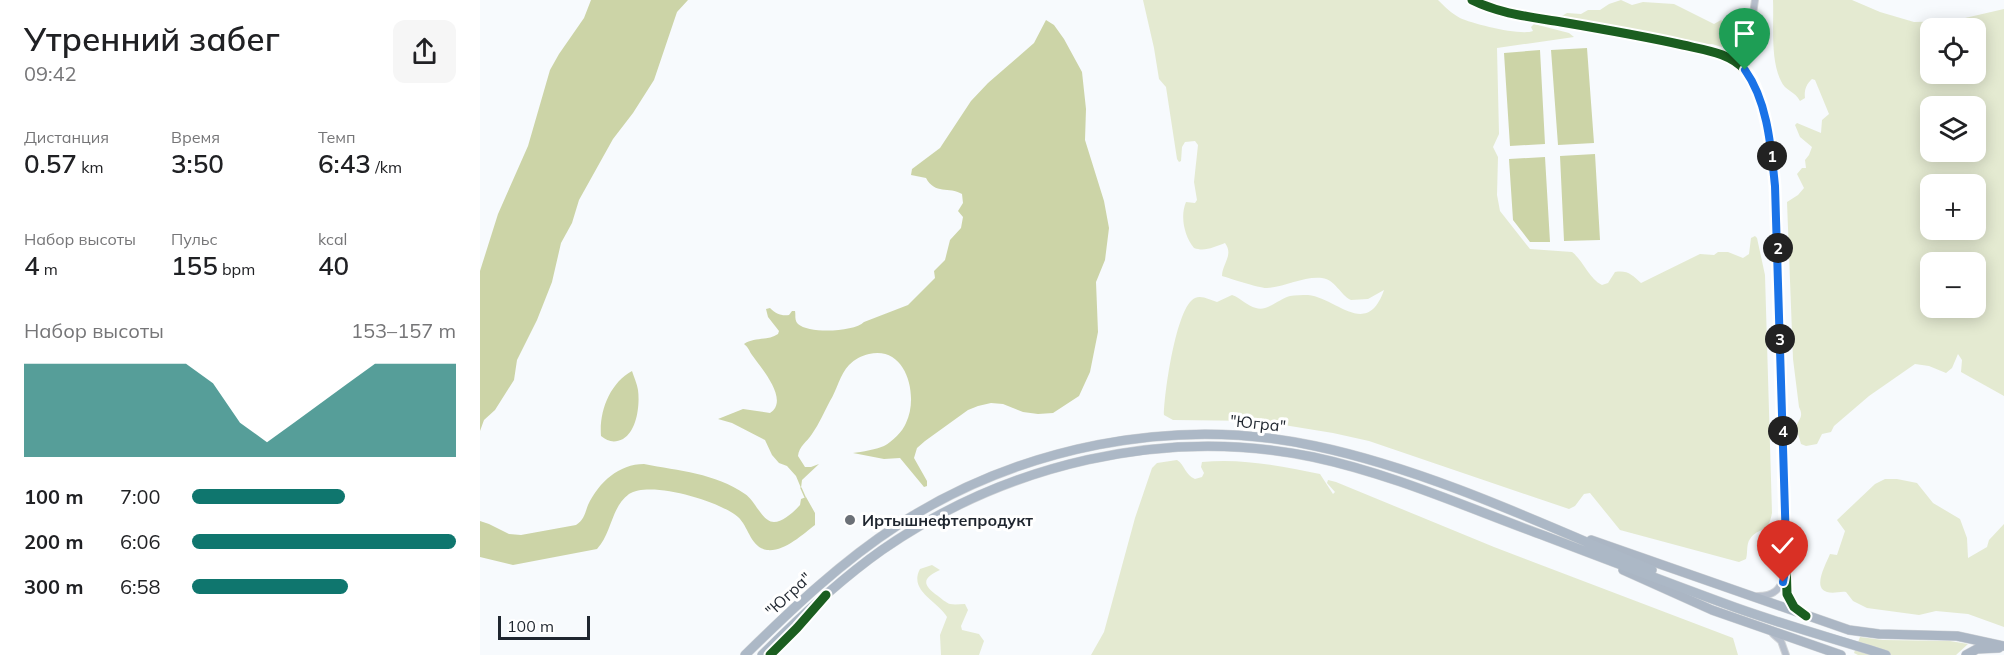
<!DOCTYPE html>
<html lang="ru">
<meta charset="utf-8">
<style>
:root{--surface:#fff;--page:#f6f6f6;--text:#202124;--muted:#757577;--accent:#0f766e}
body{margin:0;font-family:Mulish,sans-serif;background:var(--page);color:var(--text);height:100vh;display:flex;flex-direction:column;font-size:22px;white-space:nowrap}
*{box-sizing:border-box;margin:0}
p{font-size:20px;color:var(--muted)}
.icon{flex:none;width:33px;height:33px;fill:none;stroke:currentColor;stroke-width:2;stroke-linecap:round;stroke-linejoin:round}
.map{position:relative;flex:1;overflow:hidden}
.drawer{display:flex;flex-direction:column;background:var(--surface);width:480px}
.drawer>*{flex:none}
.fabs{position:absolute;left:1440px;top:18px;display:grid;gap:12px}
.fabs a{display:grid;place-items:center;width:66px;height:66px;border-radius:12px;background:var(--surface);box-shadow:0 3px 15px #0003;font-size:30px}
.scale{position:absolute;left:18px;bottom:15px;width:92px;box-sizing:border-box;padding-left:6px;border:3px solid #1f262f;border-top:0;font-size:16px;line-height:21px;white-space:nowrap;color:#1f262f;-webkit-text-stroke:4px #fff;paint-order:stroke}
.pin{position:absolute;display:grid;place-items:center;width:51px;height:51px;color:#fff;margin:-62px -26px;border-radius:50% 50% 50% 0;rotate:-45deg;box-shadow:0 0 6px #0007}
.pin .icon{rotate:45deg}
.km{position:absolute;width:30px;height:30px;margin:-15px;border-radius:50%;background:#222;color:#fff;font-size:16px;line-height:30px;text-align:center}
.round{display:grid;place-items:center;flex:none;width:63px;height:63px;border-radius:12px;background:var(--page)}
.headline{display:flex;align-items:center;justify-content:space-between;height:102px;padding:0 24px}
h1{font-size:33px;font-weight:600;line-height:45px}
.stats{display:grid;grid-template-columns:repeat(3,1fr);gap:9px;height:102px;padding:6px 24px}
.stats div{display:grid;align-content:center}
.stats b{font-size:26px;font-weight:600}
.stats small{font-size:16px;font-weight:400}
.stats p{font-size:16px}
.chart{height:168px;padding:12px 24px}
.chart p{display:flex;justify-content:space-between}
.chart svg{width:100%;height:108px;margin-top:6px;fill:var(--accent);opacity:.7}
ul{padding:0 24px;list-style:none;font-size:20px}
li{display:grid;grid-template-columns:96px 72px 1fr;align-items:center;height:45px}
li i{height:15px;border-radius:8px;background:var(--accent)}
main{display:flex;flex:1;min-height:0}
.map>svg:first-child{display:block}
.green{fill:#e4ead1;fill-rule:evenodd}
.water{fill:#ccd4a7}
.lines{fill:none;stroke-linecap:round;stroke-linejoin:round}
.stream{stroke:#ccd4a7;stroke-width:1.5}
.minor-casing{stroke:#d1d4d7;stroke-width:8}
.tertiary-casing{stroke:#d1d4d7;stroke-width:9}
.primary-casing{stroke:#d1d4d7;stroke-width:10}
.trunk-casing{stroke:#d1d4d7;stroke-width:10}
.minor{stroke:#b6becb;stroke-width:6}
.tertiary{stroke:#b6becb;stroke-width:8}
.primary{stroke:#abb6c4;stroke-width:9}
.trunk{stroke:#acb8c6;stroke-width:9}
.cycleway-casing{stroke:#fff;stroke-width:13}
.cycleway{stroke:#1b5e20;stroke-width:9}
.route-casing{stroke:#fff;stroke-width:12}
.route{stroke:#1a73e8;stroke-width:8}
.poi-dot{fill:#6b7077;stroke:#fff;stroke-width:2}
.labels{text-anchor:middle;stroke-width:6;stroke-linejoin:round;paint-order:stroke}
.street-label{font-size:16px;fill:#1f262f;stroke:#fff}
.poi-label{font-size:16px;font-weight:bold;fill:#1f262f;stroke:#fff;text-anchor:start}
</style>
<main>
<section class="drawer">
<div class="headline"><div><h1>Утренний забег</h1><p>09:42</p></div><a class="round"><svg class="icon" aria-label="share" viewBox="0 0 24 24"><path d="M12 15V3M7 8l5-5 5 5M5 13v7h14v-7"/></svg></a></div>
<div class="stats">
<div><p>Дистанция</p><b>0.57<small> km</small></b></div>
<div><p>Время</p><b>3:50</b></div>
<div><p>Темп</p><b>6:43<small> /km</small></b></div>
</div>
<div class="stats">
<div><p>Набор высоты</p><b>4<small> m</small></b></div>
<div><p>Пульс</p><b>155<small> bpm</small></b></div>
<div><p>kcal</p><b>40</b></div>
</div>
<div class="chart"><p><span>Набор высоты</span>153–157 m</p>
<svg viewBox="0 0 160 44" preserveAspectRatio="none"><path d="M0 44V6L10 6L20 6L30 6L40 6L50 6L60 6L70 14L80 30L90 38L100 30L110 22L120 14L130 6L140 6L150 6L160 6V44z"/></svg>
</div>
<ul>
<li><b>100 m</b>7:00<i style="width:58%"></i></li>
<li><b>200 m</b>6:06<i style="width:100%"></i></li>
<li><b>300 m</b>6:58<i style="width:59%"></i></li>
</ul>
</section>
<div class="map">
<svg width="1524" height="655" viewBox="0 0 1524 655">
<rect width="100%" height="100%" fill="#f7fafd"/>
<!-- green -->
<path class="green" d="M663,0H958C965,7 971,13 980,18C993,24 1041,36 1053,31L1051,27L1054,24L1089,33L1094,37L1017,48L1019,134L1013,147L1018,157L1017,195L1020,211L1050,249L1092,252C1103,260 1109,279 1122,285L1128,283L1135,272C1148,270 1152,275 1161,283L1220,254L1234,255L1238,252H1248L1263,258L1269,254L1271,238L1275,236L1277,238L1285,275L1292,513C1288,535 1279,526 1270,539C1266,544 1268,553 1266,559L1259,562L1140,530L1110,493L1104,494L1095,506L1089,509L889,441L853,433L780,421L693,420L684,415C684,395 696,306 715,298C722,295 730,300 737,302L752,295C761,298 767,306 776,308C786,312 799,299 810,296C815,295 822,295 828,295C857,298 887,339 904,290L888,299L871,300C860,295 856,280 842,278C824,276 805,287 787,288C782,289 749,278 742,276C742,264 754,255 745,243C734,247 725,252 714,248C704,236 700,216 706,202L715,203L717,200L714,182L718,145L715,141L705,142L702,147L701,161L699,162L697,159L686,87L679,79L674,48Z
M1141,0L1152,5L1163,2L1194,4L1234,24L1241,20L1245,23L1241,38L1244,45L1242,47L1232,44L1218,46L1080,17L1087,13L1101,14L1108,10H1120L1129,4Z
M1293,0H1372L1400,12L1434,22L1472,21L1524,9V396L1481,372L1482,360L1478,354L1472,368L1466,373L1449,366L1435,364L1389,396L1354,426L1351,432L1342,434L1337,444L1326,446L1321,444L1316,427C1319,418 1324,417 1319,407L1313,359L1307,202L1318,195L1324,188L1317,174L1322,168H1326L1325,160L1329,155L1332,147L1320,137L1315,125L1317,123L1341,133L1342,120L1349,114L1335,80L1332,79C1326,84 1324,91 1325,98L1320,101C1315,91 1305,91 1301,81C1290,59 1294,24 1293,0ZM1450,28H1496V74H1450ZM1450,106H1496V152H1450ZM1450,184H1496V230H1450ZM1496,262V308H1450V262Z
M697,460C705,465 705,475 715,479L722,477L724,473L721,467L722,462C762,458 800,466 840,474L853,494L855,492L847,483L848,480L856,482L1014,547L1253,638L1258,655H611L624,632L655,518L672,468L677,463Z
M1405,479H1417L1437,483L1453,503L1480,519L1487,538L1488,558L1507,547L1509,540L1524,524V627L1488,614L1456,611L1439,615L1387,608L1373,601L1366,592C1360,591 1354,594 1347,592C1332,588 1346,564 1350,554L1357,555L1365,531L1357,520L1395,484Z
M452,565L460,570C443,578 441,584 458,596C461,598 466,603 470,604C475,605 480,604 485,604L488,610L481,626L482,630L499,634L504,641L499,655H461L460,635L467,617C459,602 428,591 440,569Z
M1380,637L1403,640L1470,641L1488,644L1476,655H1378L1374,653Z"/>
<!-- water -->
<path class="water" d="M111,0H208L197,12L174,80L153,113L133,139L99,200L92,223L81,243L72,282L57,320L37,360L34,380L15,410L4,420L0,431V271L18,214L48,146L70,70L79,54L104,18Z
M566,20L574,25L584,39L602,72L606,109L605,140L624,201L629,228L625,260L616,282L618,332L610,372L599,396L573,413L558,414L543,412L523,404L511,403L498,406L488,410L445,441L437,448L434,458L447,481V486L444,487L420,458L404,459L373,453C381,452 398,449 404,446C412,442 423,431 426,423C439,397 427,345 389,354C381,356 375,359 369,365C360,374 357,390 350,401C344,412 339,424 332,434C327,442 319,446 318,456L325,467H331L339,464L322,480L321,488L316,476L307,466L299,463L292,455L285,440L252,423L238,419L263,409L290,413C310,400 281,368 272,355C269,351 269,348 264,344C274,337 288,341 298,334L299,331L288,317L286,309L290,308C296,314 301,316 309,315L312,311H315C316,315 314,320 318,324C329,334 374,332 384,322L428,305L455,278L454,271L465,260L470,240L481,228L483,217L478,211L483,203L482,194C469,186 455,195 446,178L431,175L432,169L460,148L491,101L508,83L554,43Z
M1107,48L1114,143L1078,145L1071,50Z
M1060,50L1065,144L1030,146L1024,53Z
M1115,154L1120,240L1084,241L1080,156Z
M1065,157L1070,242H1050L1033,220L1029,159Z
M152,371C154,377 157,384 158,390C160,405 157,431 143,439C135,443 128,442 121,436C119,411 130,383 152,371Z
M164,464C199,471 235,473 265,494C275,500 282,522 294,522C303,522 315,511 320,505L321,499L326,497L335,513V525C322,535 304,552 287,550C270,547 269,527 258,517C240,501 170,480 149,494C131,507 132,533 117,549L33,565L0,557V521L9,524L29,534L41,535L96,525C104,520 105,513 108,505C119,482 139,464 164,464Z"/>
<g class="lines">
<!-- stream -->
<path class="stream" d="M321,488L325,497"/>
<!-- minor casing -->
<g class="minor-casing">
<path id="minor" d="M992,0C1020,14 1051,17 1081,22C1122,29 1163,36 1203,45C1225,50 1251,53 1266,71C1286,96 1292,155 1295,186L1307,589L1310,604L1318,610
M1265,70L1275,0
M1278,596C1293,596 1301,590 1304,575
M1293,634L1301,641L1306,655"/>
</g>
<!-- tertiary casing -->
<g class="tertiary-casing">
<path id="tertiary" d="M290,655L332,611"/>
</g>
<!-- primary casing -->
<g class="primary-casing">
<path id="primary" d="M1111,540L1369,630L1399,634L1477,636L1524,646
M1143,570L1232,610L1361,655
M1486,655L1497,649L1519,648"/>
</g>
<!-- trunk casing -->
<g class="trunk-casing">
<path id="trunk" d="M265,655C313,608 361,562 418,525C539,447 693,415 835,446C949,470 1065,525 1172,570
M282,655C319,618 358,581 402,550C526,464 684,426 833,457C913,474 988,508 1065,536C1128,560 1191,584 1254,607C1304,625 1355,639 1406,655"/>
</g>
<!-- minor -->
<use href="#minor" class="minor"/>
<!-- tertiary -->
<use href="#tertiary" class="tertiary"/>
<!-- primary -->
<use href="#primary" class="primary"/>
<!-- trunk -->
<use href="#trunk" class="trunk"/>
<!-- cycleway casing -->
<g class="cycleway-casing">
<path id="cycleway" d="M992,0C1020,14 1051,17 1081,22C1122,29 1163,36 1203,45C1225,50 1251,53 1266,71C1286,96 1292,155 1295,186L1307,594L1314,607L1326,616
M290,655L317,628L346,595"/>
</g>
<!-- cycleway -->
<use href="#cycleway" class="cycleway"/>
</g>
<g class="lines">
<!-- route casing -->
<g class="route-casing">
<path id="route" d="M1265,70C1288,102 1291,148 1295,186L1306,545V566L1303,582"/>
</g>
<!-- route -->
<use href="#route" class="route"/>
</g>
<!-- markers -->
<circle class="poi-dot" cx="370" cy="520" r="6"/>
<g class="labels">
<!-- street labels -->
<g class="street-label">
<text transform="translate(778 423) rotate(6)" y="6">"Югра"</text>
<text transform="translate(308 594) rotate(-43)" y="6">"Югра"</text>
</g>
<!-- poi labels -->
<g class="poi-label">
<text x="382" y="526">Иртышнефтепродукт</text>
</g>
</g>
</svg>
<div class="fabs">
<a><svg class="icon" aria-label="locate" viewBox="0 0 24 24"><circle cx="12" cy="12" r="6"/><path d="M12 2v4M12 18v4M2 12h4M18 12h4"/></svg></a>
<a><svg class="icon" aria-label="layers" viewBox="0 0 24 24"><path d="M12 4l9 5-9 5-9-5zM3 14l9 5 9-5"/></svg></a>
<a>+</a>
<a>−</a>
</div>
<div class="scale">100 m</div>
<div class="pin" style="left:1265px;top:70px;background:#1e9e55"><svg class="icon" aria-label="arrive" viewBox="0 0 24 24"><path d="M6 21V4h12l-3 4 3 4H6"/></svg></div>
<div class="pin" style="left:1303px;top:582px;background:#d93025"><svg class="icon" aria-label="check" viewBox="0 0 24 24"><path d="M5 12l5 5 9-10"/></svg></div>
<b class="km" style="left:1292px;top:156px">1</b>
<b class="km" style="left:1298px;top:248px">2</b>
<b class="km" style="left:1300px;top:339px">3</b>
<b class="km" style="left:1303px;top:431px">4</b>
</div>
</main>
